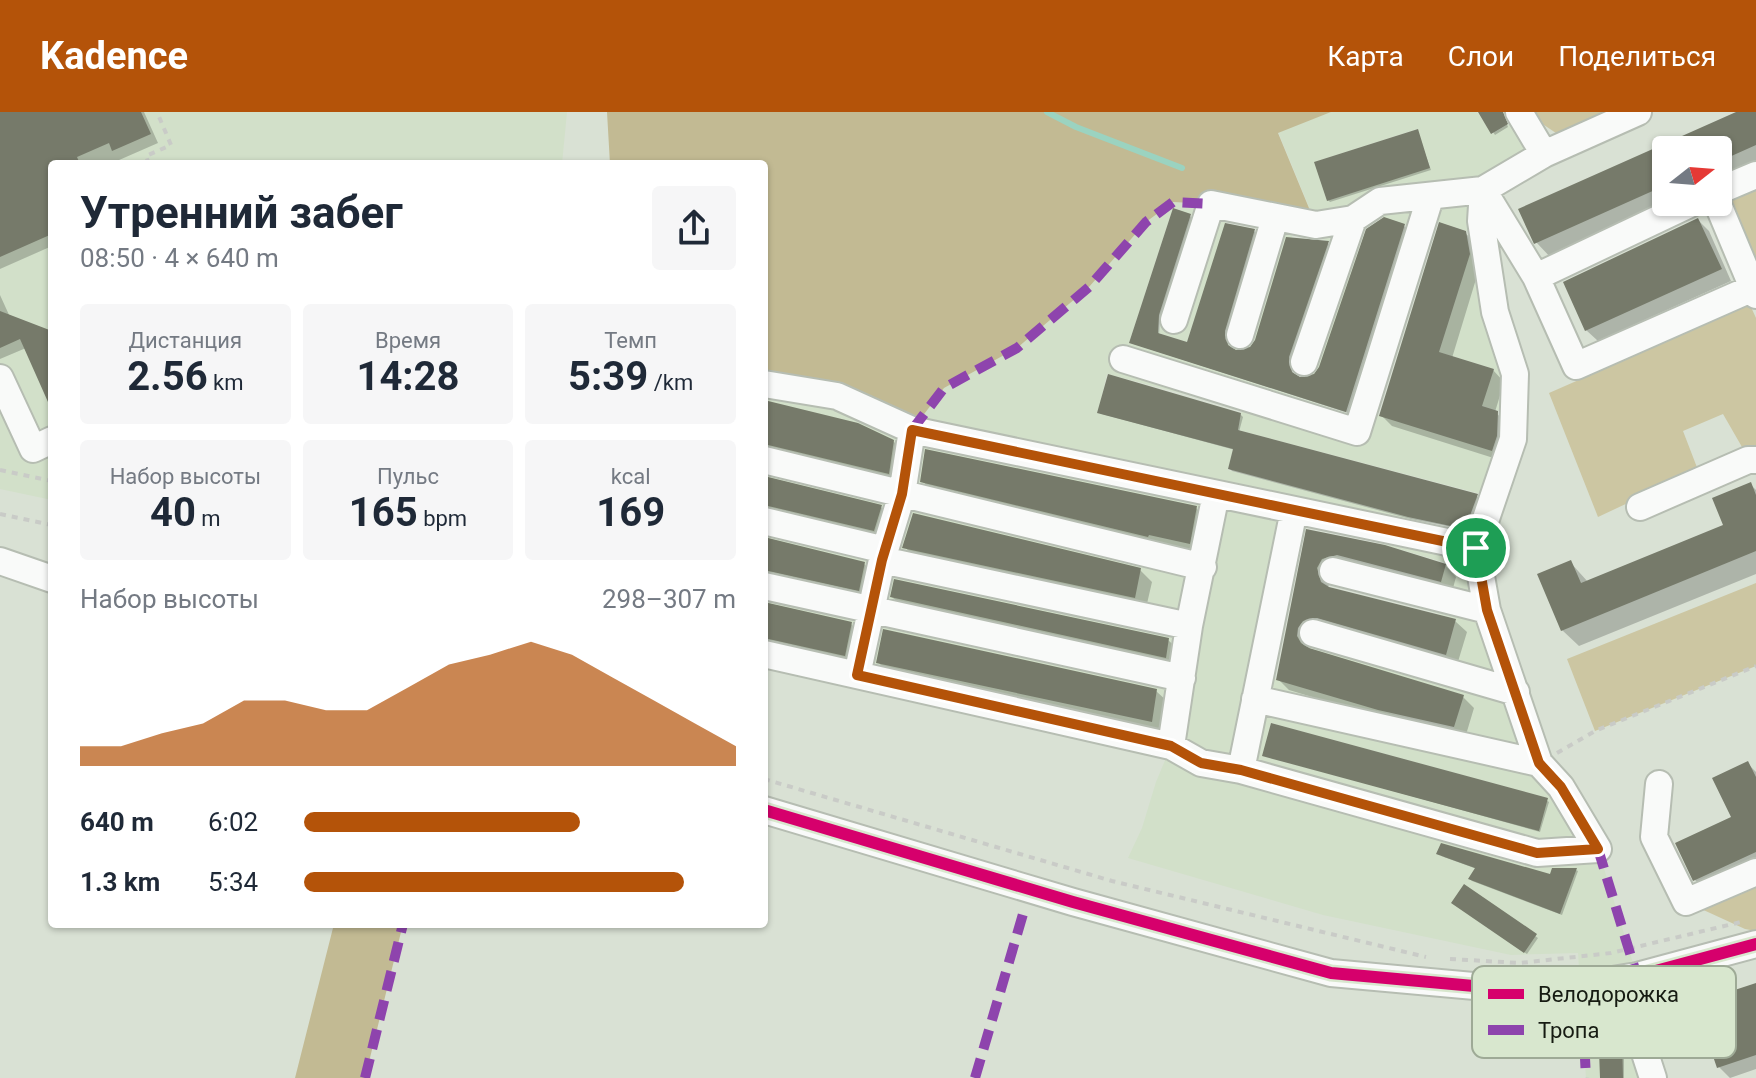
<!DOCTYPE html>
<html lang="ru">
<meta charset="utf-8">
<style>
:root{--surface:#fff;--page:#f6f6f7;--text:#1f2937;--muted:#747a83;--accent:#b45309}
body{margin:0;font-family:Roboto,sans-serif;background:var(--page);color:var(--text);height:100vh;display:flex;flex-direction:column;font-size:30px;white-space:nowrap}
*{box-sizing:border-box;margin:0}
p{font-size:26px;color:var(--muted)}
.icon{flex:none;width:44px;height:44px;fill:none;stroke:currentColor;stroke-width:2;stroke-linecap:round;stroke-linejoin:round}
.map{position:relative;flex:1;overflow:hidden}
.sheet{position:absolute;left:48px;top:48px;width:720px;height:768px;display:flex;flex-direction:column;background:var(--surface);border-radius:8px;box-shadow:0 2px 6px #0004}
.sheet>*{flex:none}
.needle{width:52px;rotate:73deg}
.controls{position:absolute;left:1652px;top:24px;display:grid;gap:16px}
.controls a{display:grid;place-items:center;width:80px;height:80px;border-radius:8px;background:var(--surface);box-shadow:0 2px 6px #0004;font-size:40px}
.pin{position:absolute;display:grid;place-items:center;width:68px;height:68px;color:#fff;margin:-34px;border:4px solid #fff;border-radius:50%;box-shadow:0 2px 8px #0007}
.round{display:grid;place-items:center;flex:none;width:84px;height:84px;border-radius:8px;background:var(--page)}
.head{display:flex;align-items:center;justify-content:space-between;height:136px;padding:0 32px}
h1{font-size:44px;font-weight:700;line-height:60px}
.stats{display:grid;grid-template-columns:repeat(3,1fr);gap:12px;height:136px;padding:8px 32px}
.stats div{display:grid;align-content:center;border-radius:8px;background:var(--page);text-align:center}
.stats b{font-size:40px;font-weight:700}
.stats small{font-size:22px;font-weight:400}
.stats p{font-size:22px}
.chart{height:224px;padding:16px 32px}
.chart p{display:flex;justify-content:space-between}
.chart svg{width:100%;height:144px;margin-top:8px;fill:var(--accent);opacity:.7}
ul{padding:0 32px;list-style:none;font-size:26px}
li{display:grid;grid-template-columns:128px 96px 1fr;align-items:center;height:60px}
li i{height:20px;border-radius:10px;background:var(--accent)}
header{display:flex;align-items:center;gap:48px;box-sizing:border-box;height:112px;padding:0 40px;background:var(--accent);color:#fff}
header strong{font-size:38px}
nav{display:flex;gap:44px;margin-inline-start:auto;font-size:28px}
.map>svg:first-child{display:block}
.built{fill:#d2e0c9;fill-rule:evenodd}
.green{fill:#ccc6a2}
.forest{fill:#c2ba93}
.shadow{fill:#0003}
.lines{fill:none;stroke-linecap:round;stroke-linejoin:round}
.stream{stroke:#9bd3c0;stroke-width:6}
.building{fill:#767a6a}
.minor-casing{stroke:#b6bdb2;stroke-width:30}
.path{stroke:#c9cbc7;stroke-width:4;stroke-dasharray:6 6;stroke-linecap:butt}
.minor{stroke:#f9faf9;stroke-width:26}
.quiet{stroke:#8e44ad;stroke-width:10;stroke-dasharray:20 10;stroke-linecap:butt}
.cycleway-casing{stroke:#d8e7ce;stroke-width:17}
.cycleway{stroke:#d6006c;stroke-width:12}
.route-casing{stroke:#fff;stroke-width:16}
.route{stroke:#b45309;stroke-width:10}
.key{fill:#d8e7ce;stroke:#9eaa96;stroke-width:2}
.key-label{font-size:22px;fill:#161b12}
</style>
<header>
<strong>Kadence</strong>
<nav><a>Карта</a><a>Слои</a><a>Поделиться</a></nav>
</header>
<div class="map">
<svg width="1756" height="966" viewBox="0 0 1756 966">
<rect width="100%" height="100%" fill="#d9e1d4"/>
<!-- built -->
<path class="built" d="M0,0H567L562,52H52V388L0,377Z
M1331,0H1477L1492,22L1510,11L1503,0H1519L1544,42L1483,78L1481,109L1495,200L1515,262L1513,327L1476,436L1487,498L1539,651L1561,675L1598,737L1637,864L1630,895L1653,966H1586L1578,841L1511,843L1323,803L1128,746L1142,716L1156,670L1171,634L764,542V272L837,284L912,318L944,276L1017,236L1089,175L1146,110L1173,90L1211,92L1316,112L1278,20ZM1417,17L1430,55L1327,89L1315,50ZM1173,96L1195,104L1158,221L1187,230L1228,106L1263,118L1225,238L1253,247L1294,118L1331,130L1290,258L1317,267L1370,102L1410,114L1350,302L1129,231ZM1435,109L1476,122L1439,240L1494,257L1488,274L1435,258L1429,277L1512,303L1500,341L1375,302ZM1107,262L1242,297L1238,318L1481,382L1471,422L1228,358L1233,337L1098,301ZM1308,410L1446,451L1439,474L1319,439L1312,464L1456,507L1445,547L1303,505L1295,533L1463,583L1453,620L1262,563ZM1271,611L1547,686L1539,718L1263,644Z"/>
<!-- green -->
<path class="green" d="M1535,0H1611L1583,16L1556,21L1544,13Z
M1756,69V162L1722,84Z
M1750,193L1756,206V334L1742,335L1723,302L1683,319L1698,358L1598,405L1549,281Z
M1756,471V554L1595,619L1567,547Z
M1756,760V819L1745,817L1686,790Z"/>
<!-- forest -->
<path class="forest" d="M607,0H1331L1278,21L1316,113L1211,92L1173,90L1146,110L1089,175L1017,236L944,276L912,318L764,272V52H610Z
M334,812H403L365,966H295Z"/>
<!-- shadow -->
<path class="shadow" d="M7,0H144L158,31L110,52H52V134L0,157V3Z
M1480,0H1502L1508,15L1495,23Z
M1740,0H1756V56L1718,73V38H1666V90L1552,147L1536,130L1521,98Z
M1417,19L1431,58L1330,90L1328,88Z
M1190,104L1192,106L1160,206L1159,224L1188,233L1254,119L1256,121L1226,222L1229,236L1236,241L1252,237L1328,131L1330,133L1290,248L1293,263L1306,268L1315,264L1404,114L1406,116L1348,301L1131,231Z
M1698,108L1709,119L1731,169L1598,229L1586,218Z
M1465,121L1477,132L1480,154L1452,246L1493,258L1504,270L1495,300L1508,312L1503,349L1392,314L1381,303Z
M0,183L10,205L52,221V294L26,236L0,247Z
M764,290L893,329L905,341L900,372L764,347Z
M1102,302H1240L1243,305L1239,320L1479,385L1467,418L1411,407L1232,359L1230,357L1235,338Z
M764,367L881,395L892,406L885,429L764,411Z
M922,369L1196,396L1207,407L1200,442L934,380Z
M1750,372L1756,378V462L1579,534L1562,518L1570,450L1588,470L1726,414Z
M1308,419L1445,453L1456,465L1452,480L1332,460L1328,476L1455,509L1467,520L1457,553L1308,529L1310,539L1463,585L1474,596L1465,626L1391,609L1289,578L1278,567Z
M764,427L864,452L876,463L870,489L764,473Z
M905,435L1140,458L1152,470L1146,496L916,447Z
M892,485L1168,528L1180,539L1177,556L904,496Z
M764,492L851,512L862,523L856,554L764,535Z
M878,550L1156,579L1168,590L1162,620L889,562Z
M1264,643L1546,688L1549,690L1540,720Z
M1748,652L1756,660V756L1706,779L1695,768L1734,706Z
M1441,744L1551,764L1576,758L1578,759L1562,803L1472,769L1470,767L1477,757Z
M1465,775L1538,826L1527,842L1456,793Z
M1756,873V957L1730,966L1719,955Z
M1619,914L1624,927V966H1602Z"/>
<g class="lines">
<!-- stream -->
<path class="stream" d="M1047,0L1076,15L1182,56"/>
</g>
<!-- building -->
<path class="building" d="M0,0H141L151,22L112,39L109,31L77,45L80,52H52V122L0,145Z
M1478,0H1503L1508,12L1491,22Z
M1736,0H1756V33L1718,50V38H1666V73L1534,132L1518,97Z
M1418,17L1430,56L1327,89L1314,50Z
M1173,96L1191,102L1159,203L1158,221L1187,230L1225,111L1255,117L1225,219L1228,233L1236,238L1250,235L1255,228L1286,125L1329,129L1289,245L1292,260L1300,265L1314,262L1319,255L1366,117L1384,105L1405,112L1346,300L1129,231Z
M1698,106L1722,157L1585,219L1563,170Z
M1439,110L1466,119L1470,142L1439,240L1494,257L1482,294L1498,299L1497,324L1492,339L1379,304Z
M0,199L52,219V299L20,227L0,236Z
M1108,262L1241,301L1238,318L1478,382L1465,417L1408,405L1228,357L1233,337L1097,301Z
M764,288L858,311L894,328L889,362L764,332Z
M925,337L1197,394L1190,432L1149,423L1148,425L920,370Z
M764,364L882,393L874,419L764,393Z
M1751,370L1756,383V439L1561,519L1537,462L1571,448L1581,471L1723,413L1712,386Z
M913,401L1141,456L1135,486L902,436Z
M1306,417L1385,433L1446,452L1441,470L1337,443L1322,447L1317,456L1321,470L1329,475L1456,507L1446,543L1317,506L1303,509L1298,516L1297,524L1301,531L1309,536L1464,583L1454,615L1378,598L1276,568Z
M764,425L865,450L859,479L764,458Z
M894,467L1169,526L1166,546L890,485Z
M764,490L852,510L845,544L764,526Z
M883,517L1157,577L1152,610L876,551Z
M1271,611L1548,686L1539,719L1262,644Z
M1748,649L1756,665V740L1693,769L1675,731L1731,705L1712,666Z
M1441,731L1550,762L1552,756H1577L1560,802L1468,767L1475,756L1436,742Z
M1464,772L1537,822L1524,841L1451,791Z
M1756,871V943L1717,956L1695,891Z
M1618,909L1622,923L1623,966H1600L1598,911Z"/>
<g class="lines">
<!-- minor casing -->
<g class="minor-casing">
<path id="minor" d="M1519,0L1544,42
M1483,78L1536,165L1694,90
M1718,79L1756,63
M1717,90L1753,176
M1536,165L1576,254L1753,176L1756,183
M1174,208L1211,92L1316,113L1353,107L1380,89L1483,78L1544,42L1638,0
M1240,223L1275,106
M1123,247L1357,320L1430,86
M1304,250L1353,107
M0,266L33,337L52,328
M764,272L837,284L912,318L1476,436
M764,348L1203,455
M1640,395L1748,348H1756
M764,409L885,438
M882,448L1189,514
M0,449L52,467
M1333,459L1487,498
M764,474L1182,566
M1313,521L1516,580
M764,542L1171,634L1201,651L1241,658L1537,741L1598,737L1561,675L1539,651L1487,498L1476,436L1513,327L1515,262L1495,200L1481,109L1483,78
M857,563L882,448L902,382L912,318
M1255,587L1539,651
M1171,634L1189,514L1216,382
M1241,658L1294,398
M1659,672L1654,725L1686,790L1756,760
M764,698L1073,790L1331,861L1539,880L1637,864L1756,832
M1637,864L1630,895L1653,966"/>
</g>
<!-- path -->
<path class="path" d="M149,52L146,44L171,33L157,0
M0,358L52,369
M0,402L52,413
M1557,641L1595,619L1756,554
M764,667L1112,769L1426,845
M1450,847L1520,851L1611,841L1741,810"/>
<!-- minor -->
<use href="#minor" class="minor"/>
<!-- quiet -->
<path class="quiet" d="M912,318L944,276L1017,236L1089,175L1146,110L1173,90L1211,92
M1598,737L1637,864
M1583,906L1586,966
M365,966L403,812
M975,966L1023,802"/>
<!-- cycleway casing -->
<g class="cycleway-casing">
<path id="cycleway" d="M764,698L1073,790L1331,861L1539,880L1637,864L1756,832"/>
</g>
<!-- cycleway -->
<use href="#cycleway" class="cycleway"/>
</g>
<g class="lines">
<!-- route casing -->
<g class="route-casing">
<path id="route" d="M912,318L1476,436L1487,498L1539,651L1561,675L1598,737L1537,741L1241,658L1201,651L1171,634L857,563L882,448L902,382Z"/>
</g>
<!-- route -->
<use href="#route" class="route"/>
</g>
<!-- legend -->
<rect x="1472" y="854" width="264" height="92" rx="12" class="key"/>
<rect x="1488" y="877" width="36" height="10" fill="#d6006c"/>
<rect x="1488" y="913" width="36" height="10" fill="#8e44ad"/>
<g class="key-label">
<text x="1538" y="890">Велодорожка</text>
<text x="1538" y="926">Тропа</text>
</g>
</svg>
<div class="controls">
<a><svg class="needle" viewBox="-14 -14 28 28"><path d="M0-13l5 13h-10z" fill="#e53935"/><path d="M0 13l5-13h-10z" fill="#747a83"/></svg></a>
</div>
<div class="pin" style="left:1476px;top:436px;background:#1e9e55"><svg class="icon" aria-label="arrive" viewBox="0 0 24 24"><path d="M6 21V4h12l-3 4 3 4H6"/></svg></div>
<section class="sheet">
<div class="head"><div><h1>Утренний забег</h1><p>08:50 · 4 × 640 m</p></div><a class="round"><svg class="icon" aria-label="share" viewBox="0 0 24 24"><path d="M12 15V3M7 8l5-5 5 5M5 13v7h14v-7"/></svg></a></div>
<div class="stats">
<div><p>Дистанция</p><b>2.56<small> km</small></b></div>
<div><p>Время</p><b>14:28</b></div>
<div><p>Темп</p><b>5:39<small> /km</small></b></div>
</div>
<div class="stats">
<div><p>Набор высоты</p><b>40<small> m</small></b></div>
<div><p>Пульс</p><b>165<small> bpm</small></b></div>
<div><p>kcal</p><b>169</b></div>
</div>
<div class="chart"><p><span>Набор высоты</span>298–307 m</p>
<svg viewBox="0 0 160 44" preserveAspectRatio="none"><path d="M0 44V38L10 38L20 34L30 31L40 24L50 24L60 27L70 27L80 20L90 13L100 10L110 6L120 10L130 17L140 24L150 31L160 38V44z"/></svg>
</div>
<ul>
<li><b>640 m</b>6:02<i style="width:64%"></i></li>
<li><b>1.3 km</b>5:34<i style="width:88%"></i></li>
</ul>
</section>
</div>
